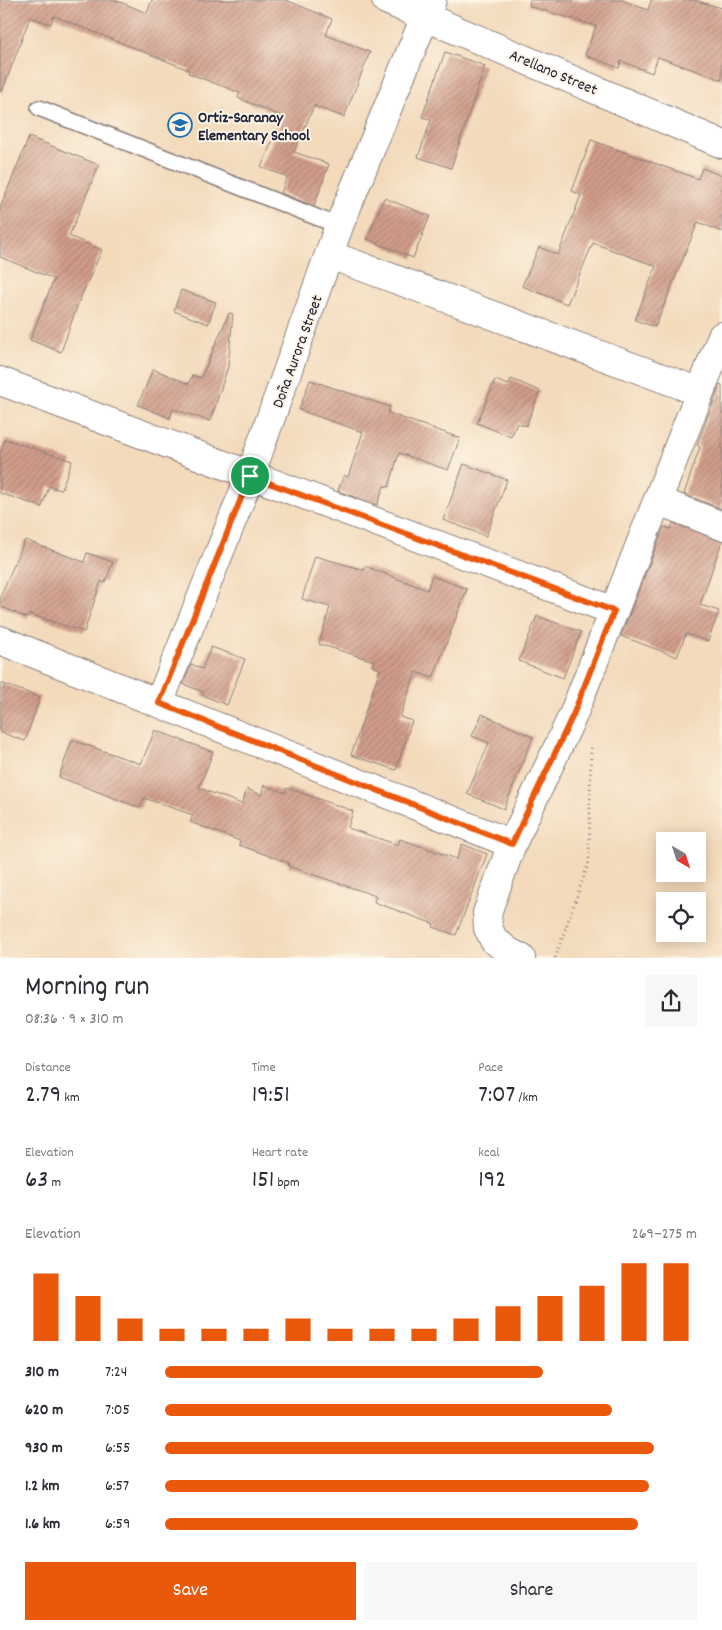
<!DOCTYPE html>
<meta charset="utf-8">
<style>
:root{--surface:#fff;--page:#f7f7f7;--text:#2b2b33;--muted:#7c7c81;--accent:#ea580c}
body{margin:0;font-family:Dekko,sans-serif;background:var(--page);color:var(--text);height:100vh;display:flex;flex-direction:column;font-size:19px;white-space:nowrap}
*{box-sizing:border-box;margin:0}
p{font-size:16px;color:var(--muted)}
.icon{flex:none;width:28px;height:28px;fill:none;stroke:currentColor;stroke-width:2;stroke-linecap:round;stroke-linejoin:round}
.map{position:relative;height:958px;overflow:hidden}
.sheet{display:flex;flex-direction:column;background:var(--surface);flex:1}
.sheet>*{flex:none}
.needle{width:32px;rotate:141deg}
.buttons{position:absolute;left:656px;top:832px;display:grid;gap:10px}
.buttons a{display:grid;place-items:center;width:50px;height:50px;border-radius:0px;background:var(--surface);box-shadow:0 2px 12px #0003;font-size:25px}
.pin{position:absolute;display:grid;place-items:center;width:42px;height:42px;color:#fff;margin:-21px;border:2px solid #fff;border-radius:50%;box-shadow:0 1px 5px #0007}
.round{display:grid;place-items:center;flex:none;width:52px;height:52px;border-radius:0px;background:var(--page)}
.summary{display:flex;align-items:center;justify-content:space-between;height:85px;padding:0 25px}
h1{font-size:28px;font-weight:600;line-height:38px}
.stats{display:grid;grid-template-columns:repeat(3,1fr);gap:8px;height:85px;padding:5px 25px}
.stats div{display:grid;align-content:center}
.stats b{font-size:25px;font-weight:600}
.stats small{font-size:14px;font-weight:400}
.stats p{font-size:14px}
.chart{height:140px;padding:10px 25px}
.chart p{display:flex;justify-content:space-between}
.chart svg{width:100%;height:90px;margin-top:5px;stroke:var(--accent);stroke-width:6}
.button{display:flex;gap:10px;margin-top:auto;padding:10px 25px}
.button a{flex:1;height:58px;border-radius:0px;background:var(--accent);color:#fff;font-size:20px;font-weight:600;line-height:58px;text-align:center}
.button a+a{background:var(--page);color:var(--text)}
ul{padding:0 25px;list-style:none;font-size:16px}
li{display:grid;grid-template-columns:80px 60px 1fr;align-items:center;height:38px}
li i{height:12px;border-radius:6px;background:var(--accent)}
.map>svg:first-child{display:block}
.building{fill:url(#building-hatch)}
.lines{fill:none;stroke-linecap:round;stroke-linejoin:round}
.lane-casing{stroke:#8a7e7b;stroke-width:18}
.street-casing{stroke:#8a7e7b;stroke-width:30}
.path{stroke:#8a7e7b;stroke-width:3;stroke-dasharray:1 4;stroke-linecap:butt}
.lane{stroke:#fff;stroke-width:15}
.street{stroke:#fff;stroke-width:28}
.route-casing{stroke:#fff;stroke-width:10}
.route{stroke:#ea580c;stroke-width:6}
.labels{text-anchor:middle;stroke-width:4;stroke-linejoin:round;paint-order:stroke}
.street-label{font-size:16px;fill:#22223b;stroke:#fcf5e5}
.poi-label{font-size:16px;font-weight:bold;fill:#22223b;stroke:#fcf5e5;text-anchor:start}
</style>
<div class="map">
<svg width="722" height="958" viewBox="0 0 722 958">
<defs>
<pattern id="building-hatch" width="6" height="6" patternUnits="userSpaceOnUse" patternTransform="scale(1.25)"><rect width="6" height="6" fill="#d29d8a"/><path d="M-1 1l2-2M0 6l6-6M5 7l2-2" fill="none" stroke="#aa8072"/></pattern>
</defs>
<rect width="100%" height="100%" fill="#fcf5e5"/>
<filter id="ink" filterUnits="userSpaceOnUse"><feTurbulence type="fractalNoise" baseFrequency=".02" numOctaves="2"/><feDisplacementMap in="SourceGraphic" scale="10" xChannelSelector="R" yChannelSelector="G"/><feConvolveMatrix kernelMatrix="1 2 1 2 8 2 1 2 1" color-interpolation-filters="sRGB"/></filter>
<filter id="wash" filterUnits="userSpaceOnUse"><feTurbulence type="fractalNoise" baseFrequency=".0096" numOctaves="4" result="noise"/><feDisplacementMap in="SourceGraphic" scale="20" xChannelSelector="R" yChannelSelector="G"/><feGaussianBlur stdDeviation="1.12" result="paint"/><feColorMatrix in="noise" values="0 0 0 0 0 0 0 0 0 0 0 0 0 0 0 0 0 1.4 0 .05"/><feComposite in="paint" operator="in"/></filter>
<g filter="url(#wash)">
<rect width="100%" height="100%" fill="#f3dabb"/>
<g id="blocks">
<!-- building -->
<path class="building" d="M0,0H115L147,13L152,0H286L332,19L326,35L370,52L344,117L314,106L294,152L329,164L314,206L281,193L287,177L261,167L283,117L238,98L240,93L188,73L189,70L54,16L51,24L30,17L2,92L0,91Z
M530,0H622L648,10L651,0H693L722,8V80L658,57L652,73L621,61L619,68L585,55L596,26L529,6Z
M445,52L485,66L451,168L418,157L431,120L422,117Z
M29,137L99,165L69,236L102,250L79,301L61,352L30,340L54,279L0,257V208Z
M591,140L698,179L702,168L722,176V232L698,222L655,327L635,320L656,266L593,243L567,304L522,286L539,247L558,255L581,195L572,191Z
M384,198L430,216L413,258L367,239Z
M181,290L216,302L208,324L174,311Z
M229,313L233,314L228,367L210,421L173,409L170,418L138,405L153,369L189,384L192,375L201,378Z
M511,379L540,391L526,426L517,423L511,437L477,423L495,380L508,385Z
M310,380L390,407L388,413L460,438L448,470L399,453L389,487L384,486L377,505L338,491L344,475L348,477L363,432L299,410Z
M720,384L722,385V509L684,494L700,447L697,445Z
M5,439L72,461L61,490L49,486L42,507L0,493V454Z
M464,464L507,480L486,536L443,520Z
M673,523L722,541L700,605L719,611L708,641L686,634L677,657L621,636L664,527L671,529Z
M25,540L84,562L87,553L113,562L105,583L101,581L84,632L29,614L27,618L0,606V597Z
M315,556L364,570L365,566L427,590L432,576L467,589L433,678L416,672L400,717L412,721L396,770L351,755L380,669L372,666L374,661L319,644L330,607L302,599Z
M537,616L581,632L563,678L519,661Z
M211,647L245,659L227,705L202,695L203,692L183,684L191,664L202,669Z
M0,683L40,697L25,741L0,732Z
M482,714L533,737L504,809L467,794L489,743L472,736Z
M155,730L213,752L199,788L242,804L247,789L261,795L264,785L285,793L287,788L353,811L348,828L398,845L400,839L457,859L462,844L487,854L456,935L433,927L434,924L374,902L376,896L288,866L289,863L239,845L240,841L190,822L193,815L144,798L140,808L59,777L72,740L141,764Z"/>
</g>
</g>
<g filter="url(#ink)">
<use href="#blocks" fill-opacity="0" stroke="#8a7e7b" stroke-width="1"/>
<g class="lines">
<!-- lane casing -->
<g class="lane-casing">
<path id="lane" d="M39,108L339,226"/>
</g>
<!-- street casing -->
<g class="street-casing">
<path id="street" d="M386,0L722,144
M330,255L700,392
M0,381L614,611
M659,501L722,526
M0,640L512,844
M159,703L250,476L339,226L432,0
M521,958L509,952L494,940L488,928L487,913L512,844L573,715L722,336"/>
</g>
<!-- path -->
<path class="path" d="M555,958L589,862L591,744"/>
<!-- lane -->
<use href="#lane" class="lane"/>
<!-- street -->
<use href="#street" class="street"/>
</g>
</g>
<g class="lines" filter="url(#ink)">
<!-- route casing -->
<g class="route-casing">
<path id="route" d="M250,476L614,611L573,715L512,844L159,703Z"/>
</g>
<!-- route -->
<use href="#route" class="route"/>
</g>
<!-- icons -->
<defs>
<g id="school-ring" transform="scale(1.25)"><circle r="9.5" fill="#fcf5e5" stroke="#1f6fb2" stroke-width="1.5"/><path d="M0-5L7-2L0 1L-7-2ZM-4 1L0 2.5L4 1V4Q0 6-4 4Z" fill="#1f6fb2"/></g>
</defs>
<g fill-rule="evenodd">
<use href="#school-ring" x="180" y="125"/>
</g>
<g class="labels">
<!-- street labels -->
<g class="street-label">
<text transform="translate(554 71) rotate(23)" y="6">Arellano Street</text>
<text transform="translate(296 351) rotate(-70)" y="6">Doña Aurora Street</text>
</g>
<!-- poi labels -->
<g class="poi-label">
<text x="198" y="122">Ortiz-Saranay<tspan x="198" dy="18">Elementary School</tspan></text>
</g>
</g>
</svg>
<div class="buttons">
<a><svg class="needle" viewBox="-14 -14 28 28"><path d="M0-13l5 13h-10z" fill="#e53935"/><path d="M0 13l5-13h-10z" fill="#7c7c81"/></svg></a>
<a><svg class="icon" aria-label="locate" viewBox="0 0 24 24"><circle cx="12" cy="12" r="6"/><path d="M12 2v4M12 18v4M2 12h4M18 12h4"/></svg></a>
</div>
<div class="pin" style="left:250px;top:476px;background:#1e9e55"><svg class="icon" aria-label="arrive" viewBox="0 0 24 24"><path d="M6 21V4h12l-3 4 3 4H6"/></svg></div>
</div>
<section class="sheet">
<div class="summary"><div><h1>Morning run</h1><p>08:36 · 9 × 310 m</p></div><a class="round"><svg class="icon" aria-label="share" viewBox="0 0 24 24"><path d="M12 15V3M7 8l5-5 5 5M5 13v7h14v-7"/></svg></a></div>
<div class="stats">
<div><p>Distance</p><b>2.79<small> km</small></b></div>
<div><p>Time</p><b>19:51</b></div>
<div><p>Pace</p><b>7:07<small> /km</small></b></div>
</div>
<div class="stats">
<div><p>Elevation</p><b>63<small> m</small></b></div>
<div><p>Heart rate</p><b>151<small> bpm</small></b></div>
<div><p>kcal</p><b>192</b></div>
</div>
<div class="chart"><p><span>Elevation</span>269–275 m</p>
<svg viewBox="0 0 160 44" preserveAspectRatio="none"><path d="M5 44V11M15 44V22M25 44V33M35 44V38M45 44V38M55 44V38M65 44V33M75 44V38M85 44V38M95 44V38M105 44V33M115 44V27M125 44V22M135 44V17M145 44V6M155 44V6"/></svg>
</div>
<ul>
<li><b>310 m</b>7:24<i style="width:71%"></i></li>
<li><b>620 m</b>7:05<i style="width:84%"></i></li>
<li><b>930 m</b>6:55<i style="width:92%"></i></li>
<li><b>1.2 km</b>6:57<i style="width:91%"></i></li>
<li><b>1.6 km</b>6:59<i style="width:89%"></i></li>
</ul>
<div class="button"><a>Save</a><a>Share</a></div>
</section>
